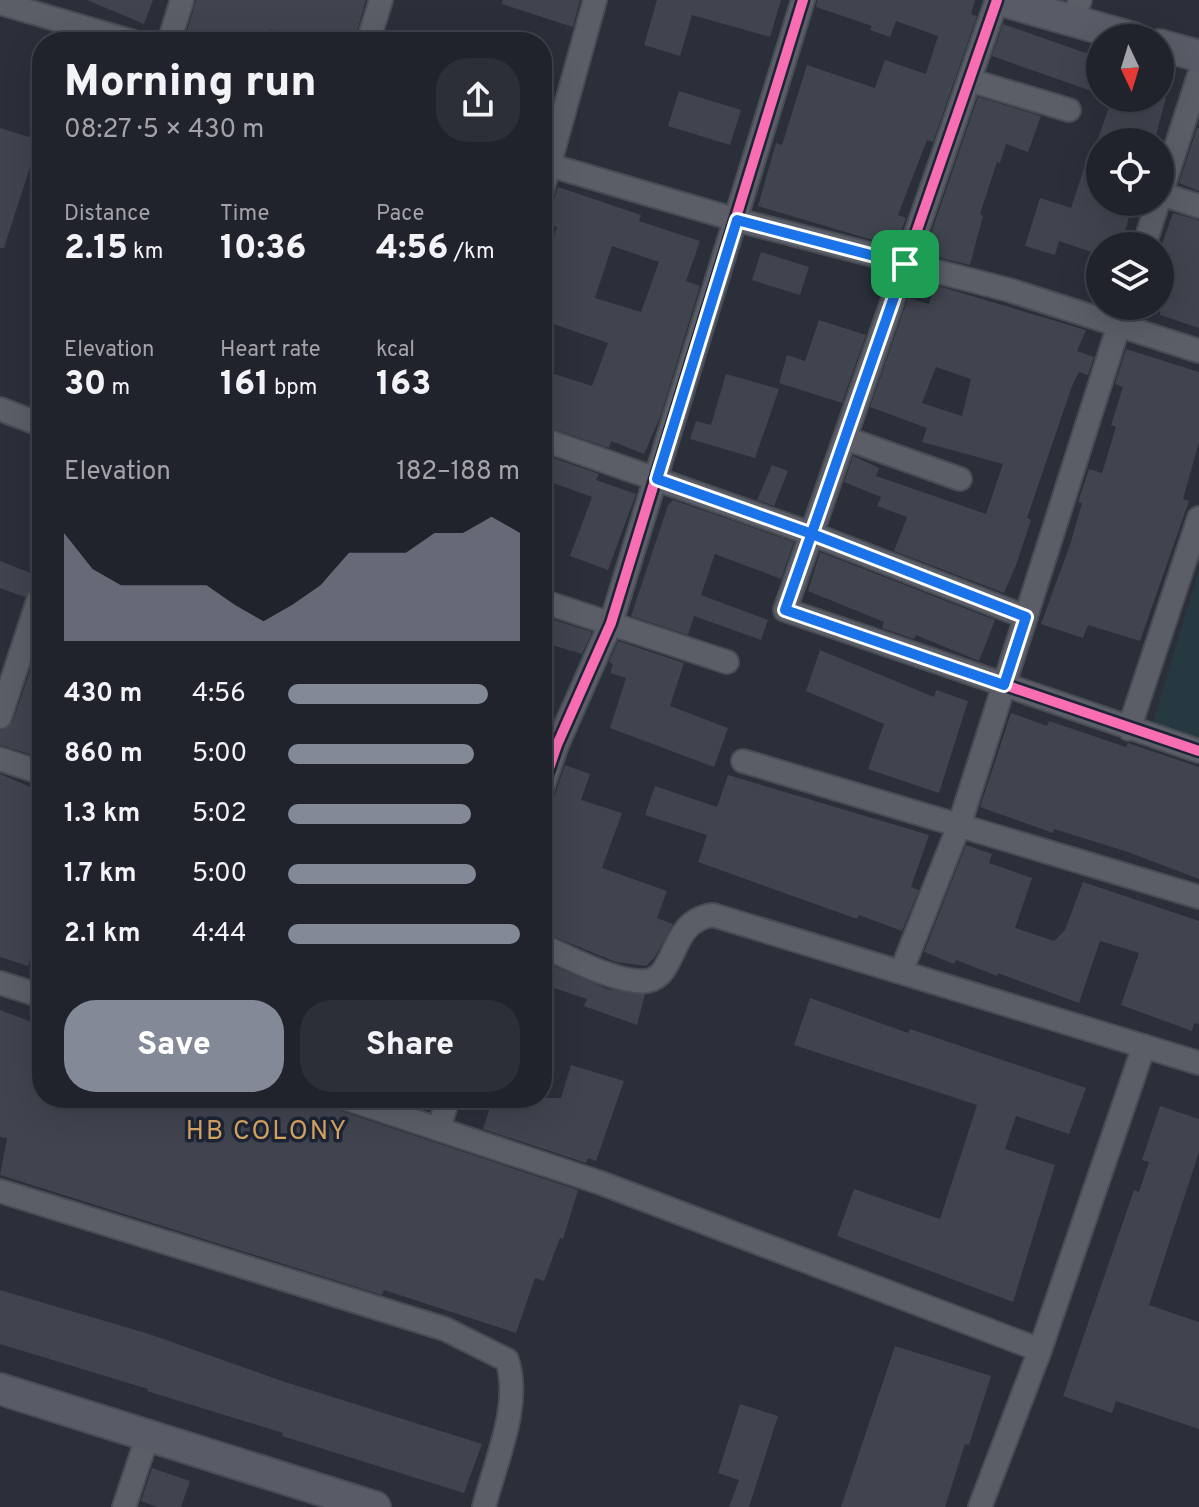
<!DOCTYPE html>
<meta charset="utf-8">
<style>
:root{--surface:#20232c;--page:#2d2f38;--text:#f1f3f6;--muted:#a2a4a9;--line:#3d4048;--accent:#848998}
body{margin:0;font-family:Overpass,sans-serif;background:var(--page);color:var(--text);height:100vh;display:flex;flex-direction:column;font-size:30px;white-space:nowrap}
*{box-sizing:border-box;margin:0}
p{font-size:26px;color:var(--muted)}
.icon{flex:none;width:44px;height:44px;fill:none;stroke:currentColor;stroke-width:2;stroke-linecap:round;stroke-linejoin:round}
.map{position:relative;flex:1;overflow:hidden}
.panel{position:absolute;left:32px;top:32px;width:520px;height:1076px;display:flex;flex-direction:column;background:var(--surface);border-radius:32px;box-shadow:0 8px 32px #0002,0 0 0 2px var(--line)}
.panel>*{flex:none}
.needle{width:52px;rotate:176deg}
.controls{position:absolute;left:1086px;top:24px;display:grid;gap:16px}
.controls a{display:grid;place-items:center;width:88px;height:88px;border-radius:50%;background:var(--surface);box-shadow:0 8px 32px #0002,0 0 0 2px var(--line);font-size:40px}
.pin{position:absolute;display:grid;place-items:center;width:68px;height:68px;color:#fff;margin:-34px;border-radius:16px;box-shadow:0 4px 12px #0006}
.round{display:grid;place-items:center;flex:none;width:84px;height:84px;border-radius:32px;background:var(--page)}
.overview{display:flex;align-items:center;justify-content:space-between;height:136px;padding:0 32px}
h1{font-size:44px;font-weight:800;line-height:60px}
.figures{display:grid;grid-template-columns:repeat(3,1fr);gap:12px;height:136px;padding:8px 32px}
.figures div{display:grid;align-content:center}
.figures b{font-size:34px;font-weight:800}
.figures small{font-size:22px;font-weight:400}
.figures p{font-size:22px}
.chart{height:224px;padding:16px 32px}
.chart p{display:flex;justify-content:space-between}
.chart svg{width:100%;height:144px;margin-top:8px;fill:var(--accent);opacity:.7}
.primary-button{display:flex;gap:16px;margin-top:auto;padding:16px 32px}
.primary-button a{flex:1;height:92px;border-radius:32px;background:var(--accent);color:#fff;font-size:32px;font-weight:800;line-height:92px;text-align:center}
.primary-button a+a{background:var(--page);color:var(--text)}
ul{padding:0 32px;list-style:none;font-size:26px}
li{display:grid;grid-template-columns:128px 96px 1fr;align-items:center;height:60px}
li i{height:20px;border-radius:10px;background:var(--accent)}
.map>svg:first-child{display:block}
.green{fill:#273940}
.building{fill:#40444f;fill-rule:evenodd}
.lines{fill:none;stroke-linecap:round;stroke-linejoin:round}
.street-casing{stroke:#484c54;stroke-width:26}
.secondary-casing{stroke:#484c54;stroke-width:34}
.street{stroke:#5b5e67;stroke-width:22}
.secondary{stroke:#595c66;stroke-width:30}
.cycleway-casing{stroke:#1d2435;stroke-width:15}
.cycleway{stroke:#f96db3;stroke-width:10}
.route-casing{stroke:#fff;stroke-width:16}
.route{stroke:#1a73e8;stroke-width:10}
.labels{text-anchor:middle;stroke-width:7;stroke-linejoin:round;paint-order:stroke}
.neighbourhood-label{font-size:26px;letter-spacing:2px;fill:#d8a562;stroke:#1d2435}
</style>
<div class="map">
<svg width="1199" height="1507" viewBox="0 0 1199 1507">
<rect width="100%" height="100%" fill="#2a2f3a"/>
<!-- green -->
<path class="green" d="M1199,570V742L1152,727Z"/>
<!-- building -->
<path class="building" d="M87,0H153L144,24Z
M196,0H366L354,42H311L270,29L266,42H184Z
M503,0H580L573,27L502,4Z
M657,0H781L770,37L692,15L680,56L644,45Z
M817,0H975L971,14L977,16L933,142L927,140L898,215L906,218L896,247L758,206L776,143L782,145L807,65L875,88L885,60L926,74L938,36L896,21L890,37L870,30L872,26L816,7Z
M1003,24L1100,58V94L992,56Z
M679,91L741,110L730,145L668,126Z
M978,97L1041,116L1028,152L1006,144L1000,163L997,162L980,214L983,216L970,265L924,254Z
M1112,98H1166L1154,142H1097Z
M0,128L42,141V164L32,161L4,248H0Z
M1197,128H1199V191L1179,183Z
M1084,168L1100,173V202H1133L1121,246H1100V255L1059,241L1055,255L1025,246L1040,198L1071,208Z
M558,187L641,215L639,221L700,241L686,281L700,286L661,415L644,454L611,441L609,448L542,425V370L592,386L608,343L542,320V273L557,227L545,223ZM612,246L659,262L641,312L595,298Z
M1173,213L1199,220V328L1160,315V250Z
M761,252L809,267L800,295L752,280Z
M935,285L1086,330L1077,351L1094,357L1088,375L1079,372L1072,386L1027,518L1031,520L1016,565L1004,593L894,551L907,517L877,506L881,497L844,482L853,456L879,468L876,476L986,514L1003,464L922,442L927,428L870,407L908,298L929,304ZM936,367L971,379L962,416L922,403Z
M819,320L866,335L842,403L779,383L787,355L805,361Z
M1126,349L1199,372V442L1183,499L1189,501L1140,641L1088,625L1083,638L1041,624L1070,545L1082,503L1078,502L1089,469L1102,473L1116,427L1111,425L1123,387L1115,384Z
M726,374L779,389L755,458L690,439L696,421L711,425Z
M542,454L599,474L596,480L636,494L608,570L570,556L592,497L542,479Z
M772,465L788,471L774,506L757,500Z
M673,500L794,542L781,579L715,554L701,595L768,620L761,640L694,616L688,635L631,616L668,505Z
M820,552L995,620L979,661L916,635L914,639L882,628L884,622L808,591Z
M0,561L38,576L34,588L25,597L0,588Z
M542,616L592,632L582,654L542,642Z
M618,641L684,663L670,706L728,728L714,767L610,728L626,678L610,673L613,664L609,662Z
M39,644L42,645V758L0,745V731L13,721Z
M820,650L934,697L936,690L968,701L939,793L868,769L884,724L806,691Z
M1011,713L1047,726L1049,721L1126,747L1128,743L1199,767V879L1128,852L1054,829L1053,833L980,807Z
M565,765L590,774L581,800L622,813L602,868L667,891L657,918L673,924L655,957L646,966L616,962L542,932V813L546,802L555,794Z
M0,774L42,792V922L28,966L0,957Z
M728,775L929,835L911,887L919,890L902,931L859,915L857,919L698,862L707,835L645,815L655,786L717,807Z
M966,845L992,854L989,863L1032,878L1015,928L1054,941L1065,930L1083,882L1199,921V1024L1194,1023L1192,1031L1121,1005L1139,953L1100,941L1079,1003L998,973L997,976L956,960L954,964L924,952Z
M542,961L607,989L645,994L637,1025L584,1006L587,999L542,984Z
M810,998L908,1033L910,1029L1086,1088L1069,1134L1016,1116L1005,1149L1055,1165L1013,1302L837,1236L854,1189L940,1219L977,1105L794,1045Z
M0,1010L42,1026V1098H331L341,1111L578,1190L563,1239L560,1238L544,1281L535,1278L516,1333L384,1290L382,1295L0,1175L7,1138L0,1137Z
M571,1065L624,1081L596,1161L588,1158L586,1163L483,1129L493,1098H561Z
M1160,1106L1199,1119V1152L1149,1305L1199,1322V1429L1116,1401L1112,1413L1063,1396L1134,1190L1139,1192L1149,1162L1142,1160Z
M0,1290L149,1334L282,1381L482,1444L464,1493L282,1436L283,1433L147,1391L148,1389L0,1344Z
M895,1346L991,1376L969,1445L965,1444L945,1507H841Z
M740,1404L778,1416L749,1507H729L739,1480L718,1473Z
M152,1468L190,1481L181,1507H157L141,1501Z"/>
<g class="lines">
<!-- street casing -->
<g class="street-casing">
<path id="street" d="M997,0L785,610L1199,751
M0,3L134,42
M1073,21L1080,0
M169,42L182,0
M368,42L381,0
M969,80L1069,110
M542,163L737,220L1009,290L1199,351
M542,191L595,0
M1161,194L1199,206
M1160,197L1199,75
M1144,246L1158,202
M0,409L42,425
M845,438L960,479
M542,439L812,534L1026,617
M542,601L727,662
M0,717L38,601
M1129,729L1199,518
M0,759L42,773
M743,761L1199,897
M542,789L557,745L611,623L803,0
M542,946C571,958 604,977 636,981C681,987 664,921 713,915L1199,1063
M901,972L960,823L1125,306
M0,983L42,996
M345,1098L601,1183L1040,1350
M439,1129L448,1098
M0,1191L445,1329L507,1360C522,1405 495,1462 484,1507
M124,1507L148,1435
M980,1507L1040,1350L1144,1046"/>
</g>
<!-- secondary casing -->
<g class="secondary-casing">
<path id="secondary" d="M1000,0L1134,38
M1160,45L1199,56
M0,1389L375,1507"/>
</g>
<!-- street -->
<use href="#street" class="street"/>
<!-- secondary -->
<use href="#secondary" class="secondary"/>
<!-- cycleway casing -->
<g class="cycleway-casing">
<path id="cycleway" d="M997,0L785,610L1199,751
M542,789L557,745L611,623L803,0"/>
</g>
<!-- cycleway -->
<use href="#cycleway" class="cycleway"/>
</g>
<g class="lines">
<!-- route casing -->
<g class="route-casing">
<path id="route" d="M905,264L737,220L657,479L812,534L1026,617L1004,685L785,610L893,300L905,264"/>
</g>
<!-- route -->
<use href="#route" class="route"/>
</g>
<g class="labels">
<!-- neighbourhood labels -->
<g class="neighbourhood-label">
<text x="267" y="1139">HB COLONY</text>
</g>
</g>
</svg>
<div class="controls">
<a><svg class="needle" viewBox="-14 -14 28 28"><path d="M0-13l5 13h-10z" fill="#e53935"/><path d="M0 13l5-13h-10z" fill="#a2a4a9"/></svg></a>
<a><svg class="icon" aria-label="locate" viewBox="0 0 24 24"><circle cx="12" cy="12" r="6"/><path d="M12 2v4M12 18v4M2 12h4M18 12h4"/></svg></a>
<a><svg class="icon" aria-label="layers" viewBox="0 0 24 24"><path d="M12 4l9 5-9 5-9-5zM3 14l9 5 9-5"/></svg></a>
</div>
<div class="pin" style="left:905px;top:264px;background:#1e9e55"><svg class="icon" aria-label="arrive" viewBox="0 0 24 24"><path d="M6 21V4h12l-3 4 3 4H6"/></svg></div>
<section class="panel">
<div class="overview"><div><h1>Morning run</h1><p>08:27 · 5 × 430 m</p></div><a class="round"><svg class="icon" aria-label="share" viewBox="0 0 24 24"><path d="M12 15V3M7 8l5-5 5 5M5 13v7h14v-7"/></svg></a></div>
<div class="figures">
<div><p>Distance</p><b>2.15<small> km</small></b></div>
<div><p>Time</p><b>10:36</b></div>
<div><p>Pace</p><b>4:56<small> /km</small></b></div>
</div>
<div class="figures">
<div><p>Elevation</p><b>30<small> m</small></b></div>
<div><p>Heart rate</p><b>161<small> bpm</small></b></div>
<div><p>kcal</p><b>163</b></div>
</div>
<div class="chart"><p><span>Elevation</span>182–188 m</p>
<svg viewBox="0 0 160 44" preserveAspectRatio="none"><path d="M0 44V11L10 22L20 27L30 27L40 27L50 27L60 33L70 38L80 33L90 27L100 17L110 17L120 17L130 11L140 11L150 6L160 11V44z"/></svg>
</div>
<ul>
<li><b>430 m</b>4:56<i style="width:86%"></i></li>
<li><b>860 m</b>5:00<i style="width:80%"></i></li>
<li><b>1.3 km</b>5:02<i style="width:79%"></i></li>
<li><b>1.7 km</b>5:00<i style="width:81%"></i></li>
<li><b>2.1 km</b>4:44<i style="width:100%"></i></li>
</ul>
<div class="primary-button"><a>Save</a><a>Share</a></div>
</section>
</div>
